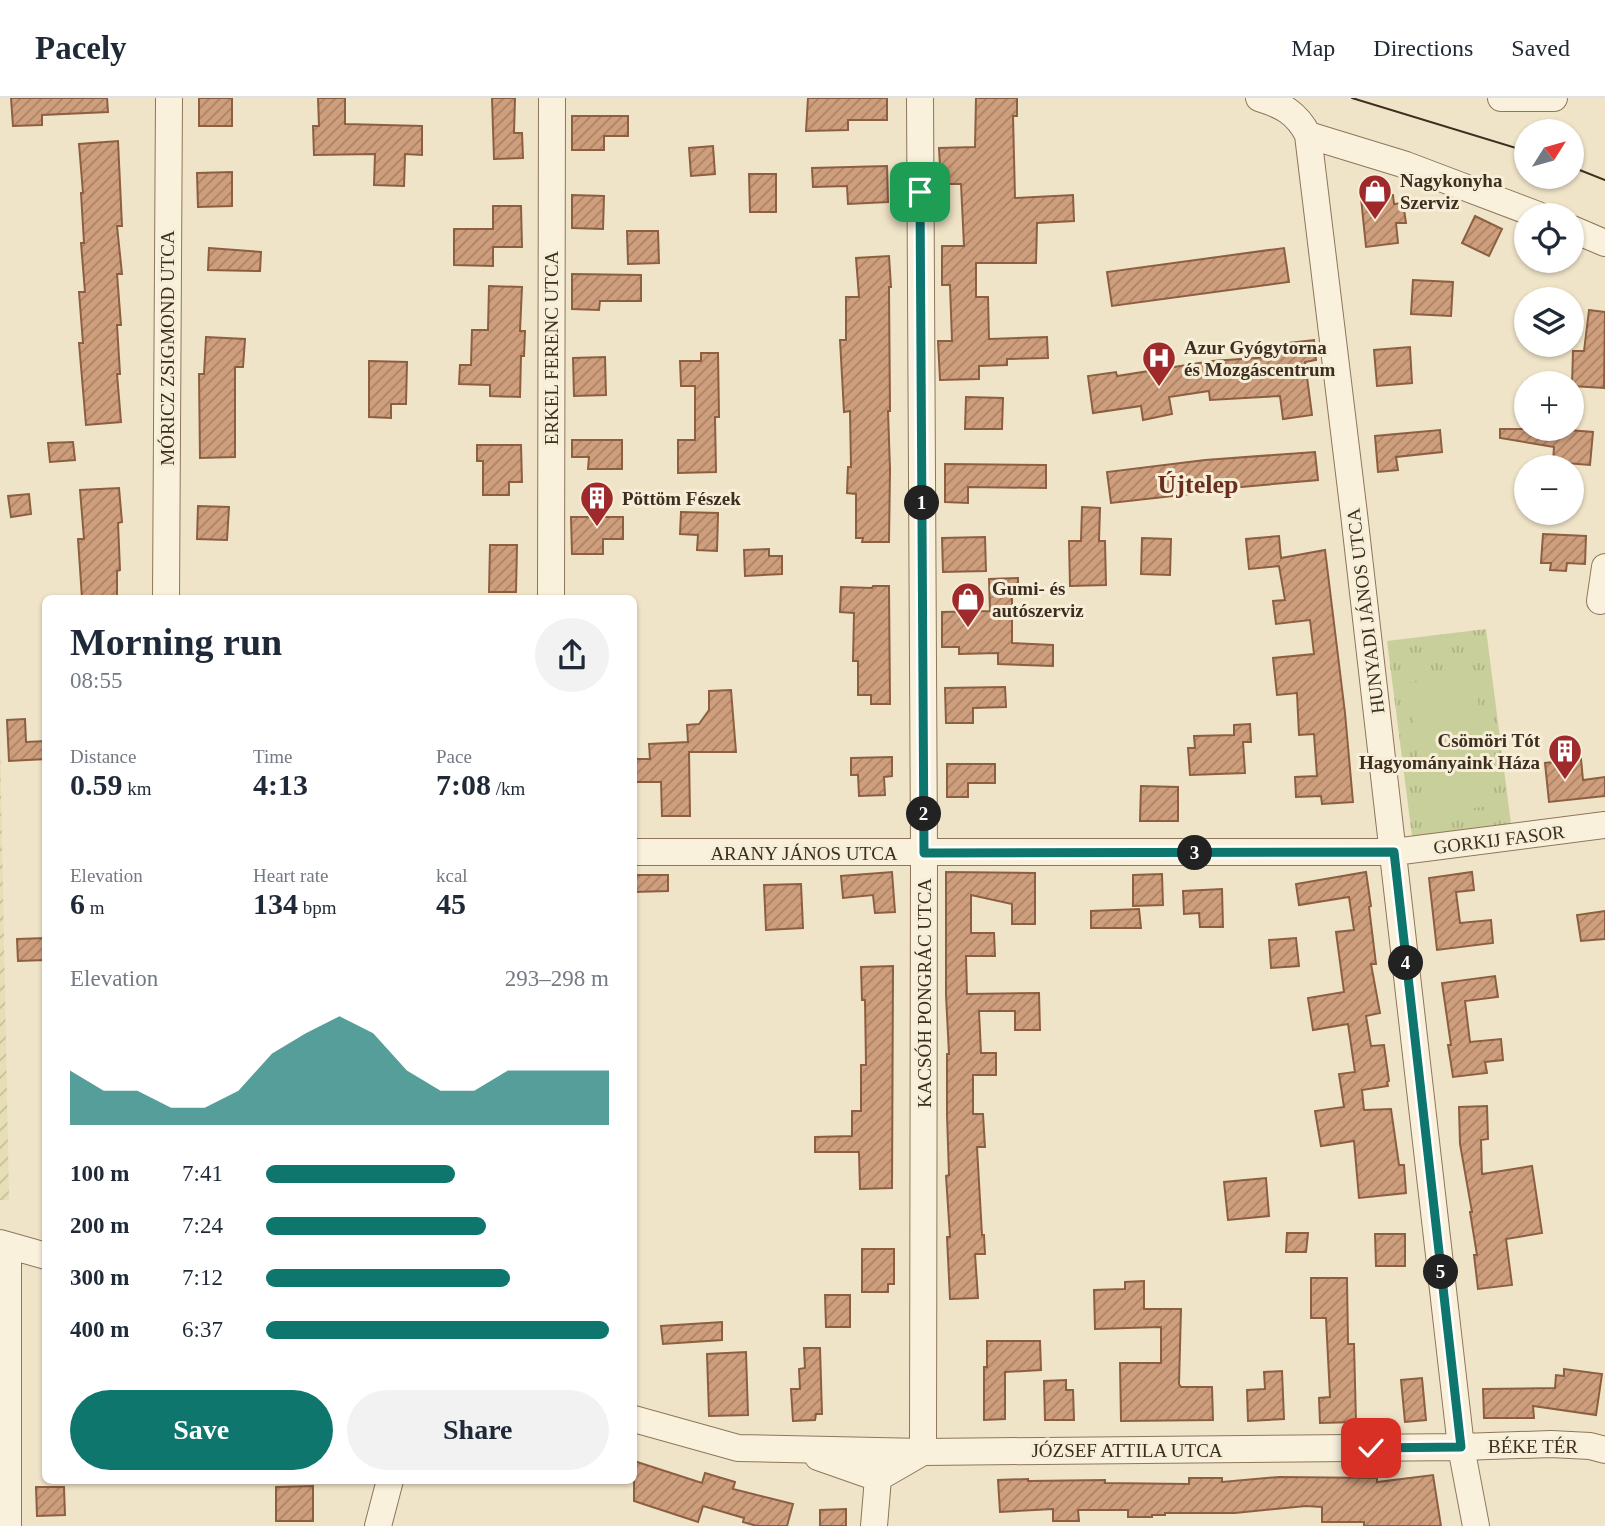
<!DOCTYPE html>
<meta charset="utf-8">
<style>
:root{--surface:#fff;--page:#f2f2f3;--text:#1f2937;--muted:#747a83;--line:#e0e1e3;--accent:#0f766e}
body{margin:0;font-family:Georgia,serif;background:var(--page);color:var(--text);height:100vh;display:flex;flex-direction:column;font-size:26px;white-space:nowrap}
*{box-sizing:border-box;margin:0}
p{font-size:23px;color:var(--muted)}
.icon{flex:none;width:38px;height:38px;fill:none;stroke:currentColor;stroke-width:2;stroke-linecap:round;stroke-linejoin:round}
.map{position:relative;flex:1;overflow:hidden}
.sheet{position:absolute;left:42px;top:497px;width:595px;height:889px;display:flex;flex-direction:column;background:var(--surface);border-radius:10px;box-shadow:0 2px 5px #0004}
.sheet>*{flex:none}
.needle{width:46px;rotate:53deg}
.tools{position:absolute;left:1514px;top:21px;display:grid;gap:14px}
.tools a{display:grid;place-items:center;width:70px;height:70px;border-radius:50%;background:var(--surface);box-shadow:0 2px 5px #0004;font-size:35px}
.pin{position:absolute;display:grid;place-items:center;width:60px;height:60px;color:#fff;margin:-30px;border-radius:14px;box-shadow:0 4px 10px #0006}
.km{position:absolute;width:35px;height:35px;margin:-18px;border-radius:50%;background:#222;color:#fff;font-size:19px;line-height:35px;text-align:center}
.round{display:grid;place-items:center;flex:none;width:74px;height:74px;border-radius:37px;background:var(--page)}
.head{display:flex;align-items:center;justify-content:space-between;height:119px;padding:0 28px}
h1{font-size:38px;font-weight:600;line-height:52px}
.figures{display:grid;grid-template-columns:repeat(3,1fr);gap:10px;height:119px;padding:7px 28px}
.figures div{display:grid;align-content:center}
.figures b{font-size:30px;font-weight:600}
.figures small{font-size:19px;font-weight:400}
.figures p{font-size:19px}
.chart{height:196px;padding:14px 28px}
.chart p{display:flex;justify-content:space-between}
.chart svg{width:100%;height:126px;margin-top:7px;fill:var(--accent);opacity:.7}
.action{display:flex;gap:14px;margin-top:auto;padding:14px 28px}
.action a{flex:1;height:80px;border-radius:42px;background:var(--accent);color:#fff;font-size:28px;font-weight:600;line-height:80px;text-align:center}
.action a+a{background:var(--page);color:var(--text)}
ul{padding:0 28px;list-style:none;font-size:23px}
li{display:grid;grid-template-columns:112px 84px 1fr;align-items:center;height:52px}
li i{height:18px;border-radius:9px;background:var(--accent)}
header{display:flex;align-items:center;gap:42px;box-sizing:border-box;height:98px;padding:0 35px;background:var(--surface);border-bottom:2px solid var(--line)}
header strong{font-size:33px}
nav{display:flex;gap:38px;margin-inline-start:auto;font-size:24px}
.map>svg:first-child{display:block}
.farmland{fill:url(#farmland-furrows)}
.grass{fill:url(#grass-tufts)}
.pitch{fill:#c9cf9b}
.building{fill:url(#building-hatch);stroke:#8d5f41;stroke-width:2}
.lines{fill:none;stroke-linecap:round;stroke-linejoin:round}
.minor-casing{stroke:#8d765c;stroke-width:28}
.minor{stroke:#faf1dc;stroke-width:26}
.tram{stroke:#3d2e20;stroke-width:2}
.route-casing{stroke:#fff;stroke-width:14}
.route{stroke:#0f766e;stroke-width:9}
.labels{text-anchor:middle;stroke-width:6;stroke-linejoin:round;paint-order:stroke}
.poi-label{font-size:19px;font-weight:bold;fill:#3d2e20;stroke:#f7eed8;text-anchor:start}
.street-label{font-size:19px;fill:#3d2e20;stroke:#f7eed8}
.district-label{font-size:26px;font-weight:bold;fill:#6b2e1e;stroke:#f7eed8}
</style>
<header>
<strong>Pacely</strong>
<nav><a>Map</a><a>Directions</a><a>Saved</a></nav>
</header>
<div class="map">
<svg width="1605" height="1428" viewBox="0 0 1605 1428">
<defs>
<pattern id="farmland-furrows" width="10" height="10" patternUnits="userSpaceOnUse" patternTransform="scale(1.75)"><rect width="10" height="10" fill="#e6deb5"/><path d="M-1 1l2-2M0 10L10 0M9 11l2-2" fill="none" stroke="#c6bf9b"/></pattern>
<pattern id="grass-tufts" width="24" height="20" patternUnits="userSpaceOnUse" patternTransform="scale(1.75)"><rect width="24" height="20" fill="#c9cf9b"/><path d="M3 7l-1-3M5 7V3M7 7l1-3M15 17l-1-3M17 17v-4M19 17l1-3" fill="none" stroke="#aeb285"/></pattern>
<pattern id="building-hatch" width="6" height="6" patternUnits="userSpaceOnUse" patternTransform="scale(1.75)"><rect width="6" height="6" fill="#cf9f7d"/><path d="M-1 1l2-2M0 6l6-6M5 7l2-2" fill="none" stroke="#a98266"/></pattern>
</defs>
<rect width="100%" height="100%" fill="#f0e4c8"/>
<!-- farmland -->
<path class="farmland" d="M0,637L9,1102H0Z"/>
<!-- grass -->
<path class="grass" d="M1486,531L1511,726L1412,738L1387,543Z"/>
<!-- pitch -->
<path class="pitch" d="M1475,577L1491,708L1426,716L1409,585Z"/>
<!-- building -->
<path class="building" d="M11,0H107L108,14L42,17V27L13,28Z
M199,0H232V28H199Z
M318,0H345V26L422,28V57L405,56L404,88L374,87L375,56L314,57L313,28H319Z
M492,0H515L514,35H522L523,60L494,61Z
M808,0H887V22H848V32L806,33Z
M976,0H1017V18H1013L1015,100L1073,97L1074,123L1037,125L1036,165H976V199H988L989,241L1047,239L1048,260L1007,261V267L979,268V281L940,282L938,243H952L950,187H942V148H964L961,86H941L939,50L975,49Z
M572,18H628V38H604V52H572Z
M118,43L122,128H117L122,176H117L121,227H117L120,276H117L121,324L86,327L79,245H83L79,194H85L81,145H84L81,95H83L79,46Z
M713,48L715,76L691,78L689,50Z
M887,68L888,104L848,106L847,88L813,89L812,70Z
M232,74V108L198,109L197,75Z
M749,76H776V114H750Z
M572,97L604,98L603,131L572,130Z
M1393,97L1394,106L1403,105L1406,125H1396L1398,145L1366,149L1361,100Z
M493,108H521L522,149H493V168L454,167V131H493Z
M1475,118L1502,131L1489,158L1462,145Z
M627,133H658L659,165L628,166Z
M209,150L261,154L260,173L208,172Z
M1284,150L1289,184L1112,208L1107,174Z
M889,158L891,189H889L890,313H888L890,371L889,444H862L863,440H856V396L847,395L848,369H851L850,313L844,314L840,242H846V199H859L856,160Z
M572,176L641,177V203H600L599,212L572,211Z
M1413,182L1453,184L1451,218L1411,216Z
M489,188L522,189L520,233H525L524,258H521L520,299L490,298V287L459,286L460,267H471L472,232H488Z
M1589,212L1605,214L1604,290L1572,288L1573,253H1584Z
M206,239L245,241L243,269H235V359L200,360L199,276H204Z
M1314,242L1316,262L1305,264L1312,317L1283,321L1280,298L1210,302L1209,293L1169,299L1172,316L1143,322L1141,308L1093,315L1088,278L1116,274L1117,278L1212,263L1270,259L1269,247Z
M1410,249L1412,285L1377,288L1374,252Z
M701,255H718L719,319H715L716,374L678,375V342H695V288H681L680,263H701Z
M605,259L606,297L574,298L573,260Z
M369,263L407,264L406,306H391V320L369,319Z
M966,299L1003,300L1002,331H965Z
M1500,331H1555L1593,334L1590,367L1553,364L1554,349L1500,340Z
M1440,332L1442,354L1396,359L1398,372L1378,374L1375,338Z
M572,342H622V371H588L589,359H572Z
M73,344L75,362L50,364L48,345Z
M477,347H521L522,384H509V397H483V363H477Z
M1315,354L1318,382L1208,392V394L1111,405L1107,374L1205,362Z
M945,366L1046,367V390L968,389V405L945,404Z
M119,390L122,424L118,425L120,472L117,473V500H82L78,441H84L80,392Z
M29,396L31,416L11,419L8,398Z
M198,408L229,409L227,442L197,441Z
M1082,409L1100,410L1099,443H1105L1106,487L1070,488L1069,443H1081Z
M681,414L718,415L717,453L697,452L698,437L680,436Z
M571,419H623V441H603V456H572Z
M1543,436L1586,438L1585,466L1567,465L1566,473L1550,472L1551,465H1541Z
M1279,438L1281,460L1325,452L1345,615L1353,704L1322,706L1321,698L1296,699L1295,679L1317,678L1314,636L1299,637L1297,595L1277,597L1273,560L1314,556L1310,522L1276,526L1273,503L1285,502L1279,468L1249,471L1246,441Z
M985,439L986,473L943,474L942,440Z
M1142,440L1171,441L1170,477L1141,476Z
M490,447H517L516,494H489Z
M769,451V458H782V476L745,478L744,452Z
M1018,480V498H1012V545L1053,547V568L998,566V555L959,556V549H942V514L990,513L989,481Z
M873,488H889L890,606H871V597H858V563H853L854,515L840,514L841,489L872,490Z
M1005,589L1006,609L973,610V625H946L945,590Z
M731,592L736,654H689L690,718H662L661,684H634V661H650L649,646L688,644L687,627L699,626L709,612V593Z
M25,621L26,644L46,643V661L9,663L7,622Z
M1250,626L1251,644H1243L1245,675L1190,677L1188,650H1195L1194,638L1234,637V627Z
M892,659V678L884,679L885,697L859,698L858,677H851V660Z
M1581,661L1583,682L1605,679V698L1549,704L1545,665Z
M947,666H995V685H968V699H947Z
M1141,688L1178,689V723H1140Z
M892,774L895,814L875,815L873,797L843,800L841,778Z
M946,774L1035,775V826H1012V806L971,797V835H994L995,858H966L967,896L1039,895L1040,932H1015V913H979L981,955H996V977H973V1016H983L985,1049H977L982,1137H984L985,1156H975L978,1200L950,1201L947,1139H950L946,1078L949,1077L947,1017V956H949L946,897Z
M1366,774L1371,808L1369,809L1376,866H1371L1380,915L1366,918L1371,948L1384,947L1389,983L1387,984L1388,988L1362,992L1364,1012L1391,1011L1399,1067H1404L1406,1095L1359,1100L1354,1043L1321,1048L1315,1013L1344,1009L1339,976L1355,974L1348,926L1313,932L1308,900L1344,894L1336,834L1354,832L1349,799L1299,807L1296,786Z
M1472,774L1474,792L1456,794L1460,825L1491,822L1493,845L1437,852L1429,780Z
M1162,776L1163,807L1133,808V777Z
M634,777H668V793L634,794Z
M801,786L803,830L766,832L764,787Z
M1222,791L1223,829H1200L1199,815L1184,816L1183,793Z
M1139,811L1141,830H1091V813Z
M1605,813V841L1581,843L1577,817Z
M46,840V862L18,863L17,841Z
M1296,840L1299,868L1271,870L1269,842Z
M893,868L892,1090L860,1091L859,1054H815V1039L852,1038V1013H861V967H866L865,902H862L861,869Z
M1495,878L1498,899L1465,903L1470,944L1501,941L1503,962L1485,964L1487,975L1453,979L1448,947H1451L1442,885Z
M1487,1008L1488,1041L1481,1042L1482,1076L1532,1068L1542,1135L1506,1141L1512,1187L1478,1191L1474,1157H1477L1470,1114H1472L1460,1046L1459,1009Z
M1266,1080L1269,1118L1228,1122L1224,1084Z
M1287,1135H1308L1306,1154H1286Z
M1375,1136H1405V1168H1376Z
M862,1151H894V1186H888V1194H862Z
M1311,1180H1347L1348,1246H1354L1356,1324L1320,1325L1319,1300L1330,1299L1326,1220H1311Z
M1144,1183V1211H1181L1179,1286L1181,1289H1212L1213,1322L1121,1323L1120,1265H1161V1229L1095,1231L1094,1192L1125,1191V1184Z
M825,1197H850V1229H826Z
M722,1224V1242L663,1246L661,1228Z
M987,1243H1040L1041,1272L1005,1274V1321L984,1322V1269H987Z
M804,1250H820L822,1316H816L815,1322L793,1323L791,1291H800L799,1271L805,1270Z
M746,1254L748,1317L709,1318L707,1256Z
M1564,1271L1602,1276L1596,1317L1533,1308L1534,1320H1484L1483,1291L1555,1290L1556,1277L1564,1278Z
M1282,1273L1284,1321L1248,1323L1247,1292L1265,1291L1264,1274Z
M1422,1280L1426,1322L1405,1324L1401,1282Z
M1066,1282V1292H1073L1074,1322H1045L1044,1283Z
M634,1363L702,1385L705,1375L735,1384L733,1391L793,1406L787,1428H757L743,1424L744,1420L703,1408L698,1424L634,1403Z
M1433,1377L1441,1428H1364V1424H1322V1409L1306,1408L1235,1415H1165V1417H1152V1419H1128V1412H1078L1079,1423H1053V1411L1000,1414L998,1382L1028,1381V1383L1105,1382V1385L1189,1386V1380H1222V1384L1279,1379L1377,1380V1384Z
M313,1388V1423H276V1389Z
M36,1389H64L65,1417L37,1418Z
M846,1411V1428H820V1412Z"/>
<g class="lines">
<!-- minor casing -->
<g class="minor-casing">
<path id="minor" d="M1259,0C1282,7 1297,15 1308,37L1354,416L1461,1349L1476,1428
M1501,0H1554
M1308,37L1406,67L1538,117
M1572,131L1605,145
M166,500L169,0
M551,500L552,0
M1600,503L1605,469
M634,754H1394L1605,727
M0,1145L46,1158
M634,1321L738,1350L923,1354L1461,1349L1551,1346L1590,1348L1605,1352
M818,1359L878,1380
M878,1380L923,1354L924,755L920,0
M8,1428V1148
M378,1428L390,1382
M874,1428L878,1380"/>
</g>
<!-- minor -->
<use href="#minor" class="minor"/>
<!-- tram -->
<path class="tram" d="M1352,0L1526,53
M1572,69L1605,82"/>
</g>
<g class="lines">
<!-- route casing -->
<g class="route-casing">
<path id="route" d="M920,94L924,755L1394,754L1461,1349L1371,1350"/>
</g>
<!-- route -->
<use href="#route" class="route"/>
</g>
<!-- icons -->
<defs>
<g id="shop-pin" transform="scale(1.75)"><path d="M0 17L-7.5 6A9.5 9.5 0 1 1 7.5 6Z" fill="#9e2a2b" stroke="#f7eed8"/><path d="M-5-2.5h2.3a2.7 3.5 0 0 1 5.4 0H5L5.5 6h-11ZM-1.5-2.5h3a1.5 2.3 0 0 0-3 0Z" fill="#fff"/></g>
<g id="hospital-pin" transform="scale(1.75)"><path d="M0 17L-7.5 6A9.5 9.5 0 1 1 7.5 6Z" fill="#9e2a2b" stroke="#f7eed8"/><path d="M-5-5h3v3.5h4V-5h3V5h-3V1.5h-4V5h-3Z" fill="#fff"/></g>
<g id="building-pin" transform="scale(1.75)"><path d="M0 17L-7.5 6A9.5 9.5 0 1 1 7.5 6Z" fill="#9e2a2b" stroke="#f7eed8"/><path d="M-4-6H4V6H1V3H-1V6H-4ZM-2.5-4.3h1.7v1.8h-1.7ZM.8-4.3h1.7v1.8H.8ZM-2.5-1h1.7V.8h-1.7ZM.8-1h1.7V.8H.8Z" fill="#fff"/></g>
</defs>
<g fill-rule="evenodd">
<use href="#shop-pin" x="1375" y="93"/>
<use href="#hospital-pin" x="1159" y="260"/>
<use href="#building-pin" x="597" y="400"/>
<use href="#shop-pin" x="968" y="501"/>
<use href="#building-pin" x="1565" y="653"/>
</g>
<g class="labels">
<!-- poi labels -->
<g class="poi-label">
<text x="1400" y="89">Nagykonyha<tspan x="1400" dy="22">Szerviz</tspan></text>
<text x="1184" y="256">Azur Gyógytorna<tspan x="1184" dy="22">és Mozgáscentrum</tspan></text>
<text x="622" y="407">Pöttöm Fészek</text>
<text x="992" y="497">Gumi- és<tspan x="992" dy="22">autószerviz</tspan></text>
<text x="1540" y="649" text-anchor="end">Csömöri Tót<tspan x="1540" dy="22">Hagyományaink Háza</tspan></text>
</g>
<!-- street labels -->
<g class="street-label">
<text transform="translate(167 250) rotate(-90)" y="7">MÓRICZ ZSIGMOND UTCA</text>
<text transform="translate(551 250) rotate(-90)" y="7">ERKEL FERENC UTCA</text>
<text transform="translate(1365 513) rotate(-97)" y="7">HUNYADI JÁNOS UTCA</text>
<text transform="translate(1499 741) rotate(-7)" y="7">GORKIJ FASOR</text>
<text x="804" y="762">ARANY JÁNOS UTCA</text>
<text transform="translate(924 895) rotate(-90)" y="7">KACSÓH PONGRÁC UTCA</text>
<text x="1533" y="1355">BÉKE TÉR</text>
<text x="1127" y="1359">JÓZSEF ATTILA UTCA</text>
</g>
<!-- district labels -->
<g class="district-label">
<text x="1198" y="395">Újtelep</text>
</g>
</g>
</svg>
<div class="tools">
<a><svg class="needle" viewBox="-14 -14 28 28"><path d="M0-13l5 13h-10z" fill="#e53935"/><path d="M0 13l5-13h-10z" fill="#747a83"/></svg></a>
<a><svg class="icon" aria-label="locate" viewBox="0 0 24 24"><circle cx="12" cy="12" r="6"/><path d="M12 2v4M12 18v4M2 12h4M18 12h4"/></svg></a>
<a><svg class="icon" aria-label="layers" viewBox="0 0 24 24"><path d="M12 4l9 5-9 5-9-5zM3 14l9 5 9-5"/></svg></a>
<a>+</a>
<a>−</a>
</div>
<div class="pin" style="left:920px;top:94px;background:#1e9e55"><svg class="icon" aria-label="arrive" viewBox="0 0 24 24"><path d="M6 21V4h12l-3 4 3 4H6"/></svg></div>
<div class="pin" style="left:1371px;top:1350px;background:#d93025"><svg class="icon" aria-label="check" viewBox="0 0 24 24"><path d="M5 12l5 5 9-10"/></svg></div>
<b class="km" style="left:922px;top:405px">1</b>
<b class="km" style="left:924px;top:716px">2</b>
<b class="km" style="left:1195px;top:755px">3</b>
<b class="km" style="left:1406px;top:865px">4</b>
<b class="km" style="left:1441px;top:1174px">5</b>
<section class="sheet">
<div class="head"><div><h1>Morning run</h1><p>08:55</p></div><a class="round"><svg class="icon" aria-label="share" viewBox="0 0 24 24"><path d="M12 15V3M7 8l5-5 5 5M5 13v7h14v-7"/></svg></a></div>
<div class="figures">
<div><p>Distance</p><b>0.59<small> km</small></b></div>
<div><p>Time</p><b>4:13</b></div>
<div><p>Pace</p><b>7:08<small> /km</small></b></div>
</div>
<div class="figures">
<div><p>Elevation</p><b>6<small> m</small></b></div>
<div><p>Heart rate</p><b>134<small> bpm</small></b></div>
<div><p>kcal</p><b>45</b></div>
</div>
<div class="chart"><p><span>Elevation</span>293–298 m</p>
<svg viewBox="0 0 160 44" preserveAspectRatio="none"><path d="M0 44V25L10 32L20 32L30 38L40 38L50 32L60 19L70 12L80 6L90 12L100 25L110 32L120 32L130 25L140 25L150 25L160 25V44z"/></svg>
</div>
<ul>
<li><b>100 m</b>7:41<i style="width:55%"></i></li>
<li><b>200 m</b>7:24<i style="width:64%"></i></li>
<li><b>300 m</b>7:12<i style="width:71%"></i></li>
<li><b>400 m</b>6:37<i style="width:100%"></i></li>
</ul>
<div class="action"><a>Save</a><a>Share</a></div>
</section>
</div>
